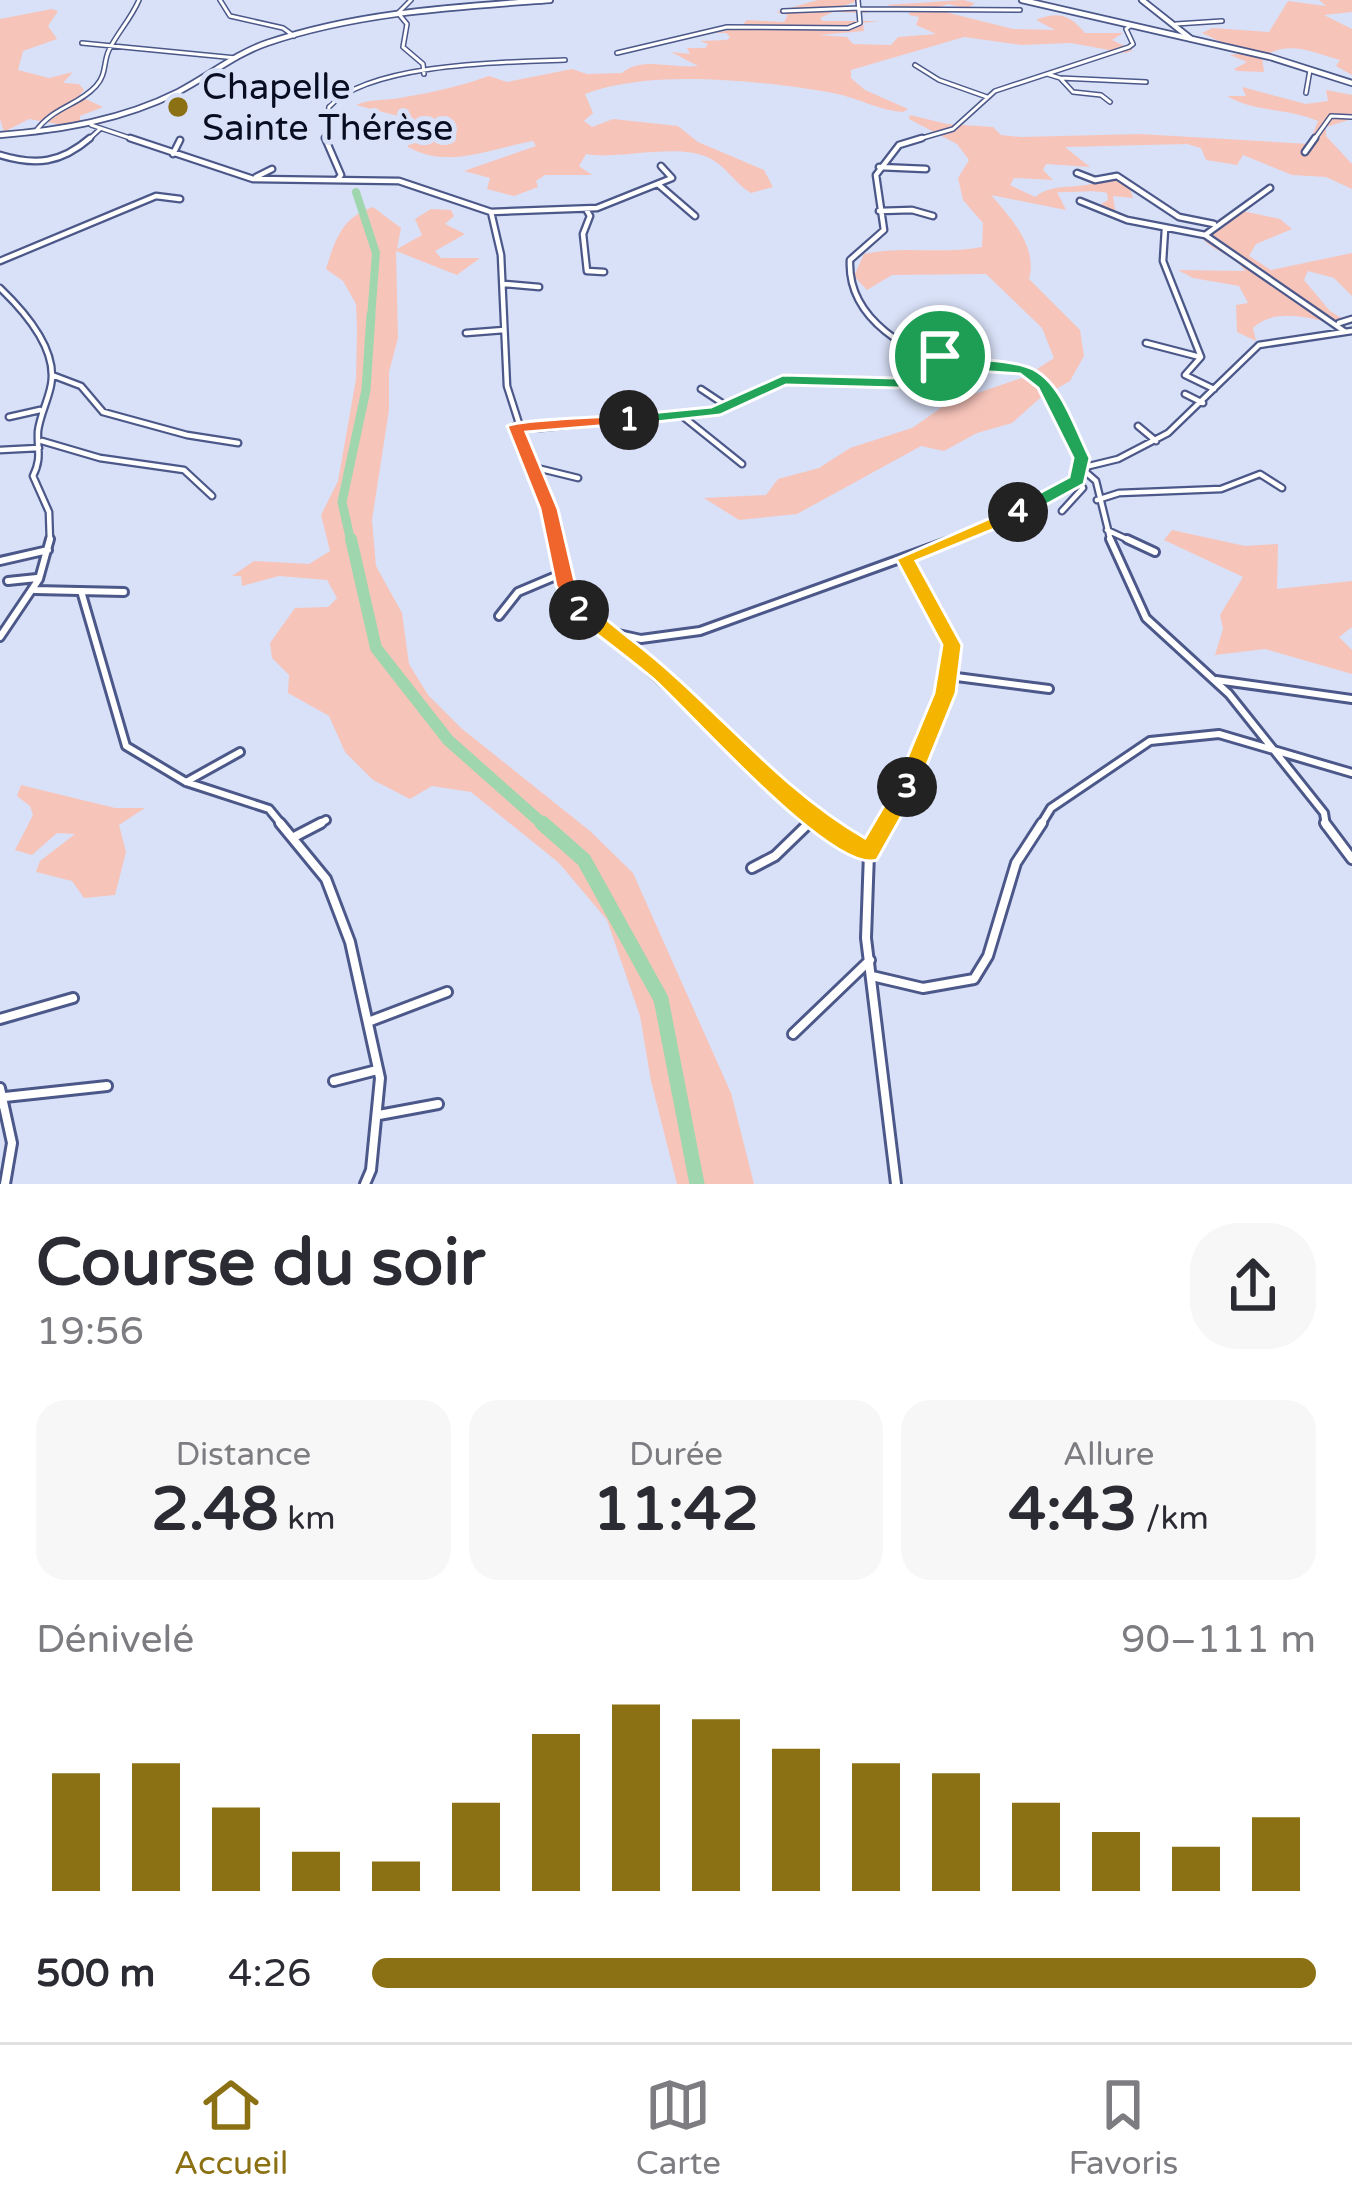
<!DOCTYPE html>
<html lang="fr">
<meta charset="utf-8">
<style>
:root{--surface:#fff;--page:#f7f7f7;--text:#2b2b33;--muted:#7c7c81;--line:#e1e1e2;--accent:#8b7113}
body{margin:0;font-family:"Varela Round",sans-serif;background:var(--page);color:var(--text);height:100vh;display:flex;flex-direction:column;font-size:45px;white-space:nowrap}
*{box-sizing:border-box;margin:0}
p{font-size:39px;color:var(--muted)}
.icon{flex:none;width:66px;height:66px;fill:none;stroke:currentColor;stroke-width:2;stroke-linecap:round;stroke-linejoin:round}
.map{position:relative;height:1184px;overflow:hidden}
.panel{display:flex;flex-direction:column;background:var(--surface);flex:1}
.panel>*{flex:none}
.pin{position:absolute;display:grid;place-items:center;width:102px;height:102px;color:#fff;margin:-51px;border:6px solid #fff;border-radius:50%;box-shadow:0 3px 12px #0007}
.km{position:absolute;width:60px;height:60px;margin:-30px;border-radius:50%;background:#222;color:#fff;font-size:33px;line-height:60px;text-align:center}
.round{display:grid;place-items:center;flex:none;width:126px;height:126px;border-radius:48px;background:var(--page)}
.head{display:flex;align-items:center;justify-content:space-between;height:204px;padding:0 36px}
h1{font-size:66px;font-weight:700;line-height:90px}
.figures{display:grid;grid-template-columns:repeat(3,1fr);gap:18px;height:204px;padding:12px 36px}
.figures div{display:grid;align-content:center;border-radius:30px;background:var(--page);text-align:center}
.figures b{font-size:60px;font-weight:700}
.figures small{font-size:33px;font-weight:400}
.figures p{font-size:33px}
.chart{height:336px;padding:24px 36px}
.chart p{display:flex;justify-content:space-between}
.chart svg{width:100%;height:216px;margin-top:12px;stroke:var(--accent);stroke-width:6}
ul{padding:0 36px;list-style:none;font-size:39px}
li{display:grid;grid-template-columns:192px 144px 1fr;align-items:center;height:90px}
li i{height:30px;border-radius:15px;background:var(--accent)}
.dock{display:flex;justify-content:space-around;align-items:center;height:168px;border-top:3px solid var(--line);background:var(--surface);font-size:33px;color:var(--muted)}
.dock a{display:grid;justify-items:center;gap:6px}
.dock .selected{color:var(--accent)}
.map>svg:first-child{display:block}
.green{fill:#f7c4ba}
.lines{fill:none;stroke-linecap:round;stroke-linejoin:round}
.river-far3{stroke:#a0d6ad;stroke-width:8}
.river-far2{stroke:#a0d6ad;stroke-width:9}
.river-far1{stroke:#a0d6ad;stroke-width:12}
.river{stroke:#a0d6ad;stroke-width:15}
.minor-far3-casing{stroke:#4b5889;stroke-width:6}
.minor-far2-casing{stroke:#4b5889;stroke-width:9}
.minor-far1-casing{stroke:#4b5889;stroke-width:12}
.minor-casing{stroke:#4b5889;stroke-width:14}
.tertiary-casing{stroke:#4b5889;stroke-width:8}
.secondary-casing{stroke:#4b5889;stroke-width:8}
.minor-far3{stroke:#fff;stroke-width:3}
.minor-far2{stroke:#fff;stroke-width:4.5}
.minor-far1{stroke:#fff;stroke-width:6}
.minor{stroke:#fff;stroke-width:8}
.tertiary{stroke:#fff;stroke-width:4.5}
.secondary{stroke:#fff;stroke-width:4.5}
.split-1{fill:#22a559;stroke:#fff;stroke-width:3}
.split-2{fill:#f0652b;stroke:#fff;stroke-width:3}
.split-3{fill:#f5b400;stroke:#fff;stroke-width:3}
.split-4{fill:#f5b400;stroke:#fff;stroke-width:3}
.split-5{fill:#22a559;stroke:#fff;stroke-width:3}
.poi-dot{fill:#8b7113;stroke:#d9e1f8;stroke-width:4.5}
.labels{text-anchor:middle;stroke-width:10;stroke-linejoin:round;paint-order:stroke}
.far-poi-label{font-size:36px;fill:#090d21;stroke:#d9e1f8;text-anchor:start}
</style>
<div class="map">
<svg width="1352" height="1184" viewBox="0 0 1352 1184">
<rect width="100%" height="100%" fill="#d9e1f8"/>
<!-- green -->
<path class="green" d="M818,0H861L836,8L870,13L833,12L820,18L823,21H880L863,23L864,31L819,35L847,37L853,44L891,45L898,37L936,34L916,25L919,17L909,15L910,10L886,5L963,0L975,3L967,9L948,4L933,9L1013,29L1055,30L1036,20C1058,11 1070,15 1085,33H1123L1112,40L1133,50L1126,53L1071,43L1022,45L964,37L851,70V78L865,90L908,109L903,112C880,111 856,97 833,93C763,81 651,68 585,94L593,113L584,121L592,127L613,119L678,126L698,142L764,170L773,187L751,193C736,184 729,171 716,162C686,139 618,161 586,154L579,166L592,175H545L536,181L538,187L514,196L487,189L490,178L464,171L536,146L533,141C490,148 449,170 408,147L407,132L413,120L356,105C373,98 387,101 405,97C435,92 464,85 489,76L507,82L572,69L587,74L622,73C642,56 672,69 698,66L671,52L690,54L687,48H705L708,44L700,41L727,40L730,37L726,33H714L739,28L747,20L784,22L788,15L776,12Z
M1319,0H1352V12L1324,15L1352,29V75L1336,66L1340,60C1310,52 1290,40 1262,57L1264,72L1237,71L1234,69L1247,62L1230,55L1244,53L1202,33L1212,28L1269,32L1288,1L1326,6Z
M52,9L58,11L48,26L57,39L23,51L18,70L49,78L73,72L63,83L79,84L84,90L79,96L103,107L80,116V128L29,119L4,132L0,119V19Z
M1242,87L1306,104L1328,101L1326,90L1352,95V119L1326,127V136L1352,164V189L1326,177L1292,175L1243,155L1237,165L1206,160L1201,148L1187,144L1065,147L1090,167L1046,164L1043,170L1053,180L1014,178L1010,185L1035,197C1057,179 1087,194 1108,175L1129,186L1133,198L1113,196L1116,215L1103,214L1100,205L1108,200L1107,193C1092,189 1073,193 1057,192L1066,210L991,195C1011,218 1038,247 1029,279L1080,330L1084,356L1070,381L1039,399L1012,423L977,433L944,451L921,446L797,514L739,520L704,498L766,495L778,479L819,468L850,448L912,428L948,403L1025,377L1054,358L1042,328L986,274L892,275L867,290L854,276L864,254C907,245 937,255 982,247L983,223L963,200L958,178L969,160L957,144L909,119L910,115L947,124L993,127L1001,135L1021,137L1140,134L1309,144L1318,121C1288,108 1253,112 1227,96H1246Z
M373,207L401,228L397,249L422,235L415,219L431,209L451,210L454,216L445,224L465,234L435,251L441,258H480L457,275L396,251L398,338L389,372V410L372,520L376,566L402,613L409,664L428,695L461,728L590,831L633,873L731,1093L754,1184H677L651,1081L640,1016L607,920L559,863L471,792L432,786L410,799L373,780L345,752L329,716L288,693L289,675L272,658L270,643L295,608L328,607L337,598L327,580L279,576L242,586L241,576H232L254,561L309,564L330,551L321,515L338,481L356,379L357,328L356,304L343,281L326,269C335,240 342,217 373,207Z
M1233,209L1280,219L1292,229L1256,244L1249,256L1271,270L1352,253V296L1334,278L1308,271L1304,280L1330,311L1346,321L1339,325C1312,319 1276,306 1253,328L1256,341L1237,332L1236,305L1248,303L1239,286L1193,278L1178,270L1245,271C1234,253 1210,252 1199,234L1218,230Z
M1172,530L1245,546L1278,544L1277,589L1352,581V627L1339,637L1352,650V674L1265,649L1215,655L1223,629L1220,615L1243,577L1164,540Z
M21,785L115,808H145L119,825L126,852L115,895L84,898L72,881L36,872L40,861L75,834L57,833L32,855L15,850L33,815L30,806L17,796Z"/>
<g class="lines">
<!-- river-far3 -->
<path class="river-far3" d="M356,192L376,253L371,318"/>
<!-- river-far2 -->
<path class="river-far2" d="M351,542L342,502L366,390L371,315"/>
<!-- river-far1 -->
<path class="river-far1" d="M351,539L376,648L448,740L545,826"/>
<!-- river -->
<path class="river" d="M542,823L584,860L661,999L697,1184"/>
<!-- minor-far3 casing -->
<g class="minor-far3-casing">
<path id="minor-far3" d="M220,0L230,16L283,28L294,36
M411,0L398,13L407,24L403,47L423,64L424,74
M859,9L1020,10
M783,11L859,8
M1176,24L1222,21
M82,43L236,58
M617,53L727,27L848,28L860,23L858,0
M915,65L939,80L987,97
M1047,74L1060,78L1073,92L1101,95L1110,102
M1060,78L1146,82
M1306,93L1310,70
M91,125L139,141
M35,132C54,106 78,106 96,86C107,74 103,62 109,50C117,33 131,19 139,0
M87,141L100,129
M325,141L329,107C369,63 507,62 565,60
M912,141L953,129L995,91L1129,47L1133,44L1126,29L1130,26
M1313,141L1331,116L1352,117"/>
</g>
<!-- minor-far2 casing -->
<g class="minor-far2-casing">
<path id="minor-far2" d="M130,138L253,179L399,181L491,212L501,255L507,386L557,542
M325,138L341,175L338,179
M922,138L899,145L876,175L884,230L850,260C847,319 910,356 962,366C983,370 1008,362 1027,372C1049,384 1081,445 1081,468L1096,481L1111,542
M1305,152L1315,138
M173,154L180,140
M0,155C36,166 61,163 90,138
M879,167L926,169
M1077,173L1095,180L1117,176L1179,217L1214,224
M256,177L272,169
M659,185L695,216
M1080,201L1127,220L1205,235L1270,188
M586,209L590,216L583,234L587,271L604,272
M879,211L912,210L933,216
M491,212L597,208L672,178L661,166
M1165,229L1163,261L1201,357L1185,375L1214,389
M1205,235L1344,331
M0,261L156,196L180,199
M504,284L539,287
M0,288C24,311 58,349 51,385C48,401 40,415 38,431C37,450 42,458 33,476L49,512L50,542
M1339,323L1352,319
M466,333L504,330
M1146,343L1200,357
M52,375L81,386L103,412L187,435L238,443
M701,389L728,407
M1185,394L1203,403
M681,415L742,464
M9,417L40,410
M515,426L540,428L714,411L783,380L898,383L943,362L941,358
M1138,426L1156,441
M42,441L100,458L184,470L212,496
M0,450L39,448
M529,466L578,478
M1097,500L1119,493L1221,489L1260,474L1282,488
M1062,511L1083,488L1078,480
M1107,530L1133,542
M947,542L983,529L1078,480L1081,468L1118,459L1168,433L1259,345L1352,331"/>
</g>
<!-- minor-far1 casing -->
<g class="minor-far1-casing">
<path id="minor-far1" d="M556,539L576,607L605,631L641,639L700,631L955,539
M1110,539L1146,618L1229,694L1324,813L1326,826
M1127,539L1155,552
M0,561L48,550
M8,581L37,578
M35,590L124,592
M81,591L126,746L186,782L269,809L283,826
M499,616L518,592L563,573
M0,637L39,579L50,539
M614,637L767,778L827,826
M949,676L1049,689
M1216,680L1352,699
M186,782L240,752
M315,826L326,820
M806,826L814,818
M885,826C905,791 962,680 950,642C942,614 919,585 905,559
M1040,826L1051,808L1150,741L1219,734L1352,773"/>
</g>
<!-- minor casing -->
<g class="minor-casing">
<path id="minor" d="M280,823L326,879L350,942L380,1078L371,1170L365,1184
M823,823L868,852
M886,823L869,853L866,938L896,1184
M1325,823L1352,859
M294,837L321,823
M752,868L775,856L809,823
M872,976L923,988L974,979L988,956L1016,863L1042,823
M0,1019L73,998
M368,1022L447,992
M793,1034L870,960
M334,1081L377,1070
M0,1088L12,1143L5,1184
M0,1104L5,1097L107,1086
M379,1115L438,1104"/>
</g>
<!-- tertiary casing -->
<g class="tertiary-casing">
<path id="tertiary" d="M1142,0L1190,38"/>
</g>
<!-- secondary casing -->
<g class="secondary-casing">
<path id="secondary" d="M1022,0L1270,57L1352,83
M0,135C62,130 122,120 178,92C209,76 235,54 267,43C358,12 455,7 550,0"/>
</g>
<!-- minor-far3 -->
<use href="#minor-far3" class="minor-far3"/>
<!-- minor-far2 -->
<use href="#minor-far2" class="minor-far2"/>
<!-- minor-far1 -->
<use href="#minor-far1" class="minor-far1"/>
<!-- minor -->
<use href="#minor" class="minor"/>
<!-- tertiary -->
<use href="#tertiary" class="tertiary"/>
<!-- secondary -->
<use href="#secondary" class="secondary"/>
</g>
<!-- split-1 -->
<path class="split-1" d="M940,351L948,356L949,365L898,388L786,385L720,415L629,425L621,420L629,415L711,407L783,375L896,378L931,364L932,356Z"/>
<!-- split-2 -->
<path class="split-2" d="M629,415L635,416V423L526,432L558,509L576,586L589,610L579,617L572,615L556,586L540,509L507,426C518,419 607,417 629,415Z"/>
<!-- split-3 -->
<path class="split-3" d="M579,602C598,610 615,627 632,640C713,702 775,786 865,838L899,780H915L918,787L877,860C833,876 688,709 652,678C626,656 598,636 572,615V604Z"/>
<!-- split-4 -->
<path class="split-4" d="M1018,506L1024,508V517L916,561L962,645L956,693L918,787L915,793H899L895,787L934,693L942,645L896,559Z"/>
<!-- split-5 -->
<path class="split-5" d="M940,351C972,363 996,357 1025,366C1060,375 1075,429 1090,458L1084,484L1024,517H1011V508L1069,477L1073,458L1038,388L1020,374L958,370L932,356Z"/>
<!-- markers -->
<circle class="poi-dot" cx="178" cy="107" r="12"/>
<g class="labels">
<!-- far-poi labels -->
<g class="far-poi-label">
<text x="202" y="99">Chapelle<tspan x="202" dy="41">Sainte Thérèse</tspan></text>
</g>
</g>
</svg>
<div class="pin" style="left:940px;top:356px;background:#1e9e55"><svg class="icon" aria-label="arrive" viewBox="0 0 24 24"><path d="M6 21V4h12l-3 4 3 4H6"/></svg></div>
<b class="km" style="left:629px;top:420px">1</b>
<b class="km" style="left:579px;top:610px">2</b>
<b class="km" style="left:907px;top:787px">3</b>
<b class="km" style="left:1018px;top:512px">4</b>
</div>
<section class="panel">
<div class="head"><div><h1>Course du soir</h1><p>19:56</p></div><a class="round"><svg class="icon" aria-label="share" viewBox="0 0 24 24"><path d="M12 15V3M7 8l5-5 5 5M5 13v7h14v-7"/></svg></a></div>
<div class="figures">
<div><p>Distance</p><b>2.48<small> km</small></b></div>
<div><p>Durée</p><b>11:42</b></div>
<div><p>Allure</p><b>4:43<small> /km</small></b></div>
</div>
<div class="chart"><p><span>Dénivelé</span>90–111 m</p>
<svg viewBox="0 0 160 44" preserveAspectRatio="none"><path d="M5 44V20M15 44V18M25 44V27M35 44V36M45 44V38M55 44V26M65 44V12M75 44V6M85 44V9M95 44V15M105 44V18M115 44V20M125 44V26M135 44V32M145 44V35M155 44V29"/></svg>
</div>
<ul>
<li><b>500 m</b>4:26<i style="width:100%"></i></li>
</ul>
</section>
<nav class="dock">
<a class="selected"><svg class="icon" aria-label="home" viewBox="0 0 24 24"><path d="M3 11l9-7 9 7M6 9v11h12V9"/></svg>Accueil</a>
<a><svg class="icon" aria-label="map" viewBox="0 0 24 24"><path d="M3 6l6-2 6 2 6-2v14l-6 2-6-2-6 2zM9 4v14M15 6v14"/></svg>Carte</a>
<a><svg class="icon" aria-label="saved" viewBox="0 0 24 24"><path d="M7 4h10v16l-5-4-5 4z"/></svg>Favoris</a>
</nav>
